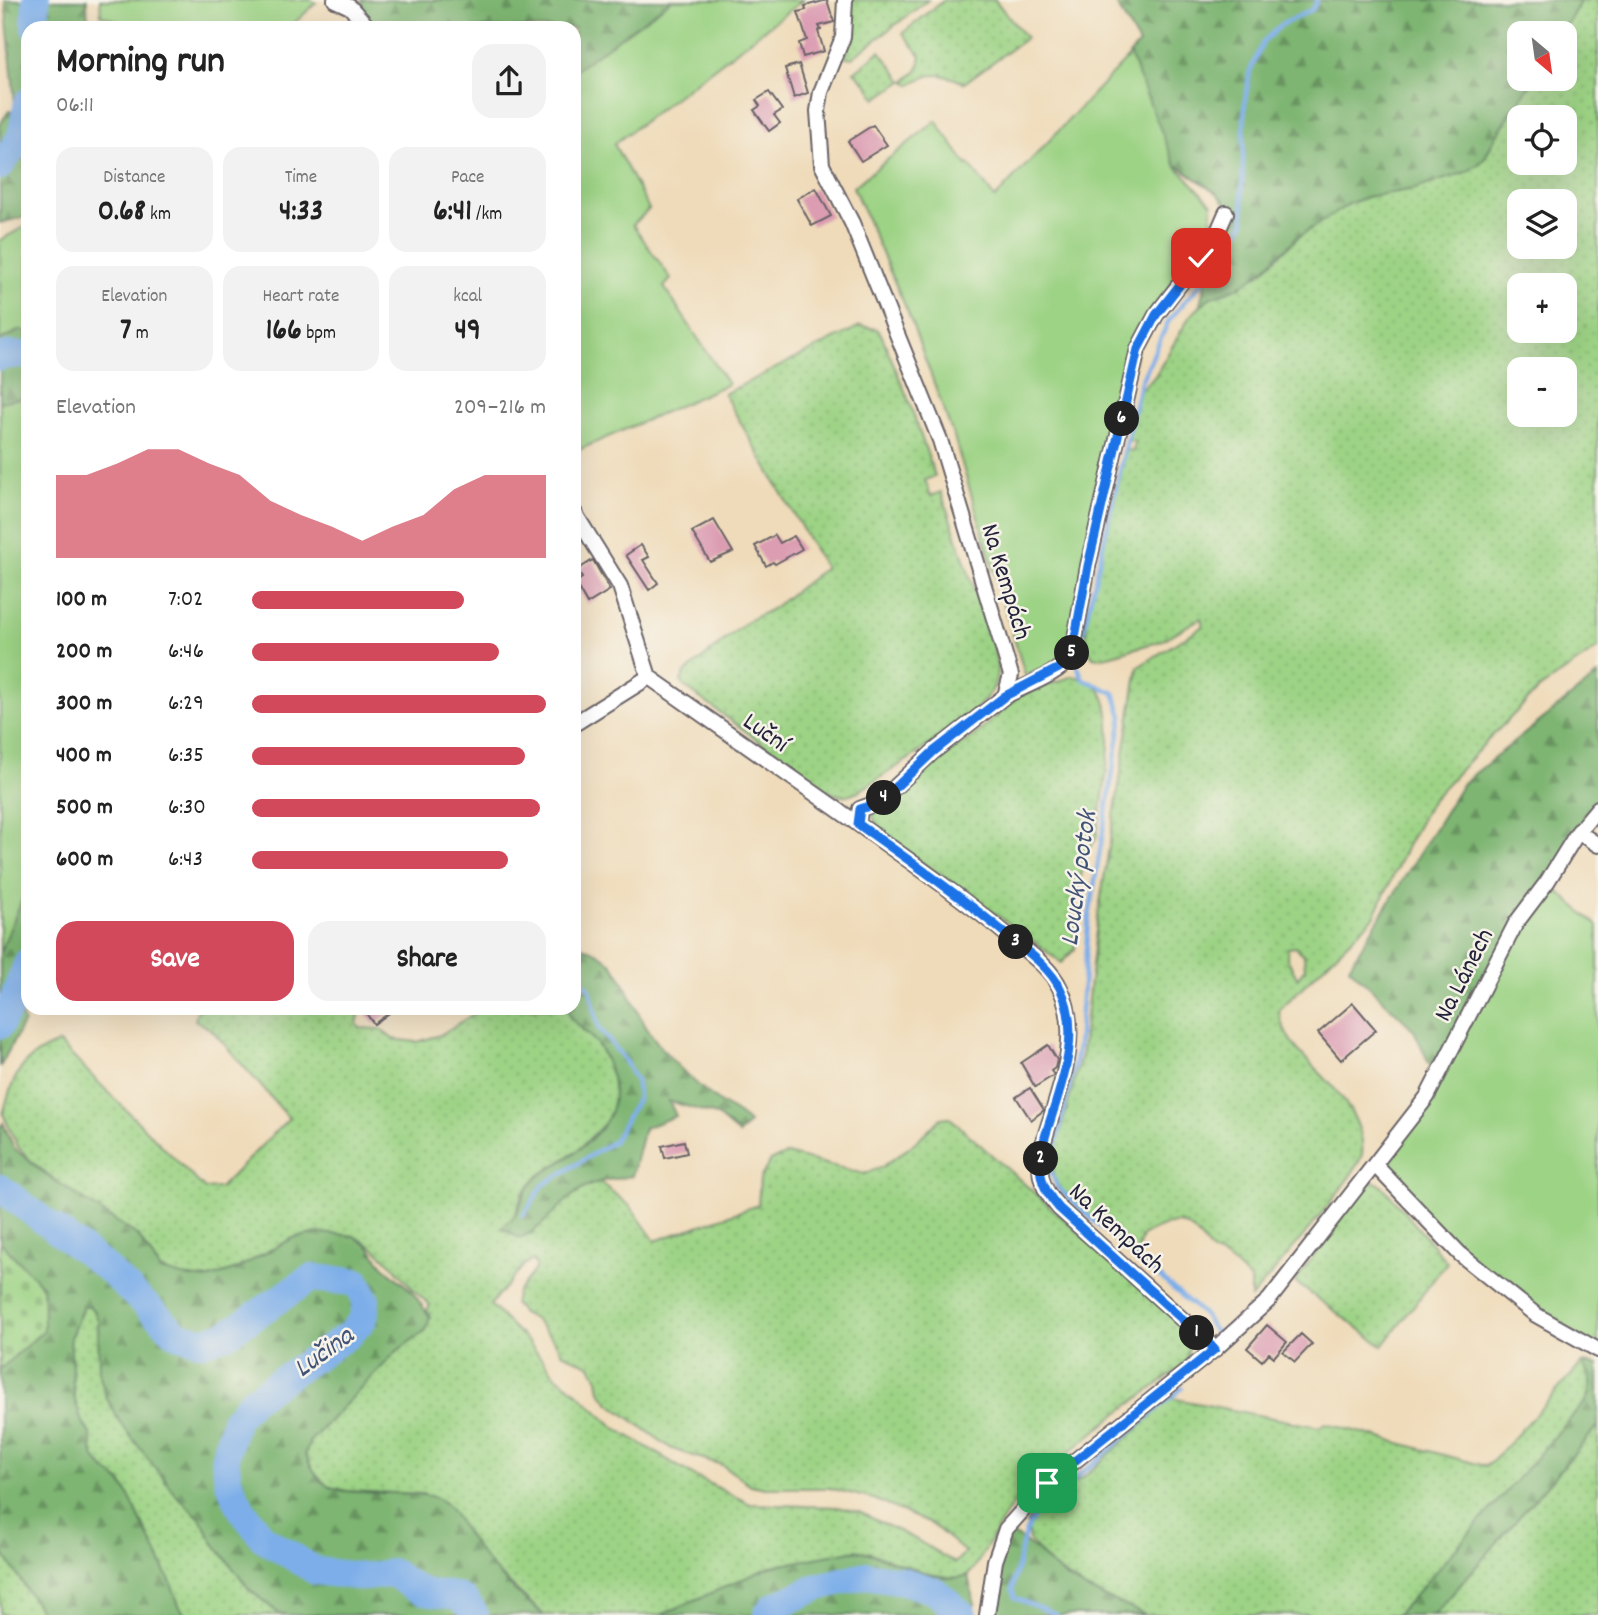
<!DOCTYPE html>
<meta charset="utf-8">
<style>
:root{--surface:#fff;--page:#f2f2f2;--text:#222;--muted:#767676;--accent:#d1495b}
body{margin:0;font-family:Dekko,sans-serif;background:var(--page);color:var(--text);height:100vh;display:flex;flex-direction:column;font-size:26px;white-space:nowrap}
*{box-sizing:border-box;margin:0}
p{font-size:23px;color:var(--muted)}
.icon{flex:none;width:38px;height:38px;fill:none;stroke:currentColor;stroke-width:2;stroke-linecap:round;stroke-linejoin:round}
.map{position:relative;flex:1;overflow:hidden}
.sheet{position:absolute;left:21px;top:21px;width:560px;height:994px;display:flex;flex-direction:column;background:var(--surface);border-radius:21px;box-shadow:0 7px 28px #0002}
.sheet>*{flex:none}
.needle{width:46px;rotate:151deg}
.buttons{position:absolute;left:1507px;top:21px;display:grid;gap:14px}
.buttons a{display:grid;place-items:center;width:70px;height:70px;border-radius:14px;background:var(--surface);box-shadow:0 7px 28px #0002;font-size:35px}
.pin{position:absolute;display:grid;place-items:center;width:60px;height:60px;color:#fff;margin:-30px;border-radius:14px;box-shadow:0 4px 10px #0006}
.km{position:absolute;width:35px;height:35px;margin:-18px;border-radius:50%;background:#222;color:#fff;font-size:19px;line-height:35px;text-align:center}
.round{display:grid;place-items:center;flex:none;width:74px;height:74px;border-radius:21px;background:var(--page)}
.headline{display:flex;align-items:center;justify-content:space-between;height:119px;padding:0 35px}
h1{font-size:38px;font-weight:700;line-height:52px}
.metrics{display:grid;grid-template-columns:repeat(3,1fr);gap:10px;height:119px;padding:7px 35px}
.metrics div{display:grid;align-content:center;border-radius:18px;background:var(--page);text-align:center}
.metrics b{font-size:30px;font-weight:700}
.metrics small{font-size:19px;font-weight:400}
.metrics p{font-size:19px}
.chart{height:196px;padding:14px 35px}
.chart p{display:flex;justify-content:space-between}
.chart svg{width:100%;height:126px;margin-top:7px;fill:var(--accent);opacity:.7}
.action{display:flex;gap:14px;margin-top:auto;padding:14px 35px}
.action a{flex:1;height:80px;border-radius:21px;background:var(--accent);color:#fff;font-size:28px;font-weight:700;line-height:80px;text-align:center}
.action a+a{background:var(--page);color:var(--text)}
ul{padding:0 35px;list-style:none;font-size:23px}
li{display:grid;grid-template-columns:112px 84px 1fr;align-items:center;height:52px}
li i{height:18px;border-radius:9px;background:var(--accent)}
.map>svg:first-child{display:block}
.grass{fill:url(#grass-dots);stroke:#607a60;stroke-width:2;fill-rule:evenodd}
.forest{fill:url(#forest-firs);stroke:#506c56;stroke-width:2}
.cemetery{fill:url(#cemetery-stones);stroke:#607a60;stroke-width:2}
.green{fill:#9dd385;stroke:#607a60;stroke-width:2}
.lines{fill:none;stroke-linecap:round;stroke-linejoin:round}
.stream{stroke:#7daee9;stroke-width:4.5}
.river{stroke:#7daee9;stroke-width:28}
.building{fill:#dc9cb2}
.street-casing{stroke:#6a6367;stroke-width:18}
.street{stroke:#fff;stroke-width:14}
.route-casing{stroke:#fff;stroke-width:14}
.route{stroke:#1a73e8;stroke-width:9}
.labels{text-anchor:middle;stroke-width:5;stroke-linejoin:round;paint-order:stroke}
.street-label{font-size:26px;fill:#22223b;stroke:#f7f3e8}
.water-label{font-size:28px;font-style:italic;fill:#425378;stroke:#f7f3e8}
</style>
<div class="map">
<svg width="1598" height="1615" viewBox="0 0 1598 1615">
<defs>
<pattern id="grass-dots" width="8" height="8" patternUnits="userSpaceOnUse" patternTransform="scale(1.75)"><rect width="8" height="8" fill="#9dd385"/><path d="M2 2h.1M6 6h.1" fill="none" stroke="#87b574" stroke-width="1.8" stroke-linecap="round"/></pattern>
<pattern id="forest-firs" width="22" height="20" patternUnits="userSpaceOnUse" patternTransform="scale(1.75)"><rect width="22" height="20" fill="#7eb572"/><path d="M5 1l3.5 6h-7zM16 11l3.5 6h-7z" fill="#67935f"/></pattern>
<pattern id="cemetery-stones" width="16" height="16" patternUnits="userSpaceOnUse" patternTransform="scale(1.75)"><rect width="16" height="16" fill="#9dd385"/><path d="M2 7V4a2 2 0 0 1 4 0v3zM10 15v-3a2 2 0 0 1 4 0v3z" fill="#87b574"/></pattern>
</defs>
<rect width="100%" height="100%" fill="#f7f3e8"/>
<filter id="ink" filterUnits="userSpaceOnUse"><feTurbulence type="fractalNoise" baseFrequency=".0143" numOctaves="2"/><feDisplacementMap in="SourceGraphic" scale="14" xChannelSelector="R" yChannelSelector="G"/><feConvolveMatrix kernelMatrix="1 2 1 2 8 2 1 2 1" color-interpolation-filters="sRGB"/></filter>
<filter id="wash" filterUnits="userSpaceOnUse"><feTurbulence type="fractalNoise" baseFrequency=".00686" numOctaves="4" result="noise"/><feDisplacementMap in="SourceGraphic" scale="28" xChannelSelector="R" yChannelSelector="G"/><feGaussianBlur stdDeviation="1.57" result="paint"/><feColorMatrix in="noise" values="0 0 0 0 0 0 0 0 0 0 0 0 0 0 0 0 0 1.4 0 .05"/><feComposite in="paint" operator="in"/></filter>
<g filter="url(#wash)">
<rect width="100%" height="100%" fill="#efdbba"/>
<!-- grass -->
<path class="grass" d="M850,0H928L852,58L846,57Z
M944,0H995L1026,38L964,83C944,73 929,71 911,85L905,81L918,70L921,56L903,33Z
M1581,0H1598V648L1539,689L1488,740L1431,801L1407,846L1374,917L1279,1010C1281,1037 1304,1057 1322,1075C1341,1094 1366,1126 1362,1154C1359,1174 1269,1276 1251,1298V1280C1238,1270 1229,1256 1213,1253C1185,1220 1184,1214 1142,1236L1135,1259L1064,1195C1054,1182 1053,1174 1053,1158L1082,1052L1097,922L1138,667L1203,626L1201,618L1161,641L1101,658L1093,657L1087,647L1086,621L1126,450L1133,451L1135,442L1127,440L1140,390L1155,376L1190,316L1209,298L1239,287L1262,272L1298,237L1349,204L1366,197L1476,166L1484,159L1496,136L1534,79H1564V33H1562ZM1519,117H1564V163H1519ZM1519,201H1564V247H1519ZM1519,285H1564V331H1519ZM1519,369H1564V415H1519ZM1296,947L1304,956L1305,969L1297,978L1287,958L1288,948Z
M880,51L903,81L876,99L867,84L854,72Z
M860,326L877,329L881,334L907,396L935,476L925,480L931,496L941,492L994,647C996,659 999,672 995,684C983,716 892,769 861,790C849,795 842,798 829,792L685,687L681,681L685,673L749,620L772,609L825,568L724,394Z
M1073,676C1084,679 1094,681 1101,692C1120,722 1101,804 1096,839L1088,851L1073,904L1075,949L1061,963L1031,939L878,831L872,812L898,788L974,736L1020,695Z
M198,1008H356L359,1015L357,1024L360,1028L380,1029L393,1039L417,1042L440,1035L483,1008H567L571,1019L595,1041L602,1052L612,1077L615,1105L608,1120L578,1150L537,1177L523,1193L515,1215L531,1234C551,1213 572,1190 600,1182L631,1207L655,1241L758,1205L760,1179L770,1161L787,1154L864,1174L882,1167L910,1147L941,1118L949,1117L1184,1326L1189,1343L1187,1360L1176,1371L1118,1413L1033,1481L1009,1510L973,1570L968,1575L956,1578L929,1574L868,1552L715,1592L661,1615H544L483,1559L458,1522L423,1494L347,1491L327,1486L312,1469L305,1454L310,1441L397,1351L426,1330L430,1317L427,1310L430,1305C403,1283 387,1251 355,1237C348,1234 340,1235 333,1234C280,1230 255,1270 208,1278C193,1281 175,1274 161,1270L138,1236L66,1188L33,1163L18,1147L3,1114C13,1077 20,1057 59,1043L205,1189L220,1188L289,1118L212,1030L195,1020ZM533,1260L537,1267L517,1292L514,1304L522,1313L534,1319L554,1340L562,1353L591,1366L598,1379L600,1391L609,1403L672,1449L722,1465L751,1485L765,1488H829L874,1499L933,1525L965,1552L955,1563L915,1539L859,1512L837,1507L750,1504L696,1477L614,1427L573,1389L557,1377L528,1342L490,1305L524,1265Z
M1371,1182L1378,1183L1385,1189L1447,1262L1383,1346L1295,1282L1364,1186Z
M83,1307H90L94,1310L98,1320L101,1376L157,1468L179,1498L200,1518L213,1542L250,1590L277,1612L286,1615H185L179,1605L171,1583L128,1494L120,1481L101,1466L93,1455L90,1434L81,1419L74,1397L70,1338Z
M1582,1363C1590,1375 1594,1386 1587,1400L1423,1588L1396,1615H1146L1086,1589L1052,1566L1029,1540L1027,1523L1039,1505L1085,1476L1171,1398L1319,1427L1325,1423L1485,1466L1494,1460Z
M1598,1426V1615H1434Z
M0,1548L43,1615H0Z"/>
<!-- forest -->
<path class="forest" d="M5,0H87L88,28H28V110L15,104Z
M362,0H672L574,71V28H364Z
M1114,0H1581L1562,33H1519V79H1534L1496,136L1484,159L1476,166L1466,172L1415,189L1366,197L1349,204L1298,237L1262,271L1239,287L1209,298L1199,307L1206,281L1207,262L1231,229L1233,212L1218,194L1171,161L1129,55L1139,44Z
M9,111L26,115L21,137L8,145L28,163V216L0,223V124Z
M21,330L28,332V397L0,402V340Z
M1598,675V814L1516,923L1436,1079L1414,1030L1349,967L1463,783Z
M28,885V960L11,991L24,1022L0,1067V953Z
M574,946C623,949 627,1001 650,1033C669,1059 693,1082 718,1101C729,1109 740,1113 749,1123L739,1134L716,1115L669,1101L676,1116L644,1128L632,1176C616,1179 598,1180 583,1188C560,1201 543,1231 519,1238L502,1228C506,1224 511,1220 514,1216C523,1203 523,1191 536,1179C542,1173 551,1169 558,1164C590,1143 625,1117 611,1074C608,1063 602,1049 594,1040C584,1028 572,1024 567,1008H574Z
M3,1123L14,1148L44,1173L138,1236L161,1270L182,1276L207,1279L234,1270L293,1238L318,1233L354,1236L368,1246L386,1269L411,1290L430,1317L426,1330L397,1351L310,1441L305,1454C310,1465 316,1477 326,1485C342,1498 410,1488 436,1498C449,1503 454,1515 461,1525C482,1560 512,1590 544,1615H286L277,1612L250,1590L213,1542L200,1518L179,1498L121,1424L106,1397L99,1373L98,1320L94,1310L89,1307H83L70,1338L74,1397L81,1419L90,1434L93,1455L101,1466L121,1482L128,1494L171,1583L179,1605L185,1615H43L0,1548V1369L44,1330L43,1287L0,1242V1128Z
M1582,1363L1598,1365V1426L1434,1615H1397L1587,1400C1594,1386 1590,1375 1582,1363Z
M1006,1529L1036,1550L1052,1566L1069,1579L1086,1589L1146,1615H987Z
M856,1550C889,1555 936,1587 968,1575L974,1604L971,1615H661L770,1567Z"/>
<!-- cemetery -->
<path class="cemetery" d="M0,1242L43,1287L44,1330L0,1369Z"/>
<!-- green -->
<path class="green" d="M100,0H311L316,3L289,28H135L101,15Z
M672,0H803L614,144L649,209L633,225L671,279L664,287L728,384L574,452V71Z
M1130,55L1175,165L1212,204L1211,230L1141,331L1065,660L1025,675L955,440L907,310L853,187L936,121L967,165L969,164L995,198Z
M28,225V332L20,330L0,340V240Z
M28,397V885L0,953V402Z
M1547,882L1598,926V1350L1460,1254L1375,1165L1427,1097Z"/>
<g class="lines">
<!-- stream -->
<path class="stream" d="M21,137L28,143
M1083,632L1140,384L1169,320L1216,266L1244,223L1242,191L1245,100L1250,71L1263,42L1281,25L1313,9L1317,0
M1078,667L1083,679L1114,693L1122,716L1088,923L1078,1048L1050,1170L1058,1188L1086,1214L1204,1315L1218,1337
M523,1216L543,1185L614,1141L638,1098L637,1083L624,1059L599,1028L590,989L574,974
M1057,1615L1015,1598L1012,1590L1025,1533L1037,1511L1182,1388"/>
<!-- river -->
<path class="river" d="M35,28L36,0
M0,166L21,137L28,102
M0,357L7,355H28
M0,1025L11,1005L28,962
M0,1188L104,1266L177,1334L203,1342L227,1334L311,1278L357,1282L366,1300L364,1318L350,1334L253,1399L235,1420L225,1457L228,1480L242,1510L263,1538L316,1571L364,1577L394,1573C403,1580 411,1588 422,1591C447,1599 460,1587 475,1615
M767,1615L773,1607L818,1587L866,1575L903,1581L935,1591L963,1615"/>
</g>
<g id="blocks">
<!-- building -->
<path class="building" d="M827,0L834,22L819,26L821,30L818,31L824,51L803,57L799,43L807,40L798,12L806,10L805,6Z
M799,64L808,93L794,98L785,68Z
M769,92L782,110L774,115L780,123L769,131L754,110L760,106L756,100Z
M873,125L887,145L861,161L848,141Z
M816,188L831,216L812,226L797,199Z
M714,520L733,552L710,562L692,532Z
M775,535L780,543L794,536L802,549L775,564L773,562L766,566L755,546Z
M641,545L649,557L643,560L658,583L649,590L626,555Z
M593,560L610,590L587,604L575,583L582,578L577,570Z
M1353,1003L1376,1030L1341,1060L1318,1033Z
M362,1008H396L374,1024Z
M1048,1045L1057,1060L1055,1068L1051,1071L1054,1075L1035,1087L1021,1063Z
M1030,1088L1044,1110L1031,1120L1016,1097Z
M684,1141L687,1153L665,1158L662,1146Z
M1267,1325L1287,1342L1274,1357L1269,1353L1262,1361L1247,1348Z
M1301,1334L1312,1344L1295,1362L1283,1352Z"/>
</g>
</g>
<g filter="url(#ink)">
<use href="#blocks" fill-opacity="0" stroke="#6a6367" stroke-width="2"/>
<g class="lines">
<!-- street casing -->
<g class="street-casing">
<path id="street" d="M335,0L350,7L369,28
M845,0L843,37L821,92L818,111L822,165L852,223L940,440L1011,675L1005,696L933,752L879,802L860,809L858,824C910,861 963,898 1012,939C1029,953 1050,967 1060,988C1080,1029 1064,1078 1051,1118C1045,1136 1038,1157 1041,1176C1043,1188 1050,1198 1059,1208L1215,1349
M574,512L620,586L649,677L858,824
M1005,696C1026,685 1059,675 1072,655L1088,566L1138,349L1156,315L1215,238L1226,213
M574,724L649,677
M1578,832L1598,845
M1375,1165L1460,1254L1536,1315L1598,1350
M987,1615L995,1561L1006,1529L1047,1483L1215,1349L1269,1300L1427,1097L1516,923L1547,882L1578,832L1598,808"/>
</g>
<!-- street -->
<use href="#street" class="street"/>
</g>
</g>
<g class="lines" filter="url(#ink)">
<!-- route casing -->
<g class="route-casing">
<path id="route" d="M1047,1483L1215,1349L1059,1208C1050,1198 1043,1188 1041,1175C1038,1157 1045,1136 1051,1118C1064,1078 1081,1029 1060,988C1049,967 1029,953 1012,939C963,898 910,861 858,824L860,809L879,803L933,752L1005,696L1059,668L1067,662L1072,654L1088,566L1138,349L1156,315L1201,258"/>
</g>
<!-- route -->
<use href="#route" class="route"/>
</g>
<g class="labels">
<!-- street labels -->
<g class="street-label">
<text transform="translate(1008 581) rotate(73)" y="9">Na Kempách</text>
<text transform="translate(767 731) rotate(35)" y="9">Luční</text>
<text transform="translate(1462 974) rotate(-63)" y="9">Na Lánech</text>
<text transform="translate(1118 1227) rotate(43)" y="9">Na Kempách</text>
</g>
<!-- water labels -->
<g class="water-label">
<text transform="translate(1076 878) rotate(-82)" y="10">Loucký potok</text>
<text transform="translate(322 1350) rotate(-36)" y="10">Lučina</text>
</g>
</g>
</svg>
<div class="buttons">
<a><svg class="needle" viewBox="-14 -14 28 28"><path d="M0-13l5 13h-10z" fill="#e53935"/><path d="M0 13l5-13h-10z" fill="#767676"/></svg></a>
<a><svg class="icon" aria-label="locate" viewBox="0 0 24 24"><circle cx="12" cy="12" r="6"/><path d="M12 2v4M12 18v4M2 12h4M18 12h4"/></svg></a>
<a><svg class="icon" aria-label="layers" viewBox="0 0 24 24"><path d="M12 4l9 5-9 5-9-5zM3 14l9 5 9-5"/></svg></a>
<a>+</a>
<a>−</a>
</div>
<div class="pin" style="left:1047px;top:1483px;background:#1e9e55"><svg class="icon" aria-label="arrive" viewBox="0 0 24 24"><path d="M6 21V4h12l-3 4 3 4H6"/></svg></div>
<div class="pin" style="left:1201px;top:258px;background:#d93025"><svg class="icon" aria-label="check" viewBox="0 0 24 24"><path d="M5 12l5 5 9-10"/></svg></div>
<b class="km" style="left:1197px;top:1333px">1</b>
<b class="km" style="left:1041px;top:1159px">2</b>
<b class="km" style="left:1016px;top:942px">3</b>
<b class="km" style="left:884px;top:798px">4</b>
<b class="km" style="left:1072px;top:653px">5</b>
<b class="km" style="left:1122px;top:419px">6</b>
<section class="sheet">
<div class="headline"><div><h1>Morning run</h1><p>06:11</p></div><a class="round"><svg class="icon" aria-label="share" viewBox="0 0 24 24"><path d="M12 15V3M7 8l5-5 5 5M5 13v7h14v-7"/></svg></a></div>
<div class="metrics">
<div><p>Distance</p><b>0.68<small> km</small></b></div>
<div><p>Time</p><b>4:33</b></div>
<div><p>Pace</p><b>6:41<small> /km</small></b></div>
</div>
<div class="metrics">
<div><p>Elevation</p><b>7<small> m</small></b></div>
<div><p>Heart rate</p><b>166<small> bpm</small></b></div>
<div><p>kcal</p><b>49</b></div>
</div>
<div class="chart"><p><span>Elevation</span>209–216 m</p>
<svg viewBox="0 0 160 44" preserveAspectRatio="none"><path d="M0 44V15L10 15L20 11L30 6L40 6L50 11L60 15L70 24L80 29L90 33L100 38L110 33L120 29L130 20L140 15L150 15L160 15V44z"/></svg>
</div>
<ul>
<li><b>100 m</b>7:02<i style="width:72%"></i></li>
<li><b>200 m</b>6:46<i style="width:84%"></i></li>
<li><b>300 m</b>6:29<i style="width:100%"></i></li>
<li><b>400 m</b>6:35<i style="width:93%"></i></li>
<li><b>500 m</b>6:30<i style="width:98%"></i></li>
<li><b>600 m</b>6:43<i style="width:87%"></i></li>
</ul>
<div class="action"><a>Save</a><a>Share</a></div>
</section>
</div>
